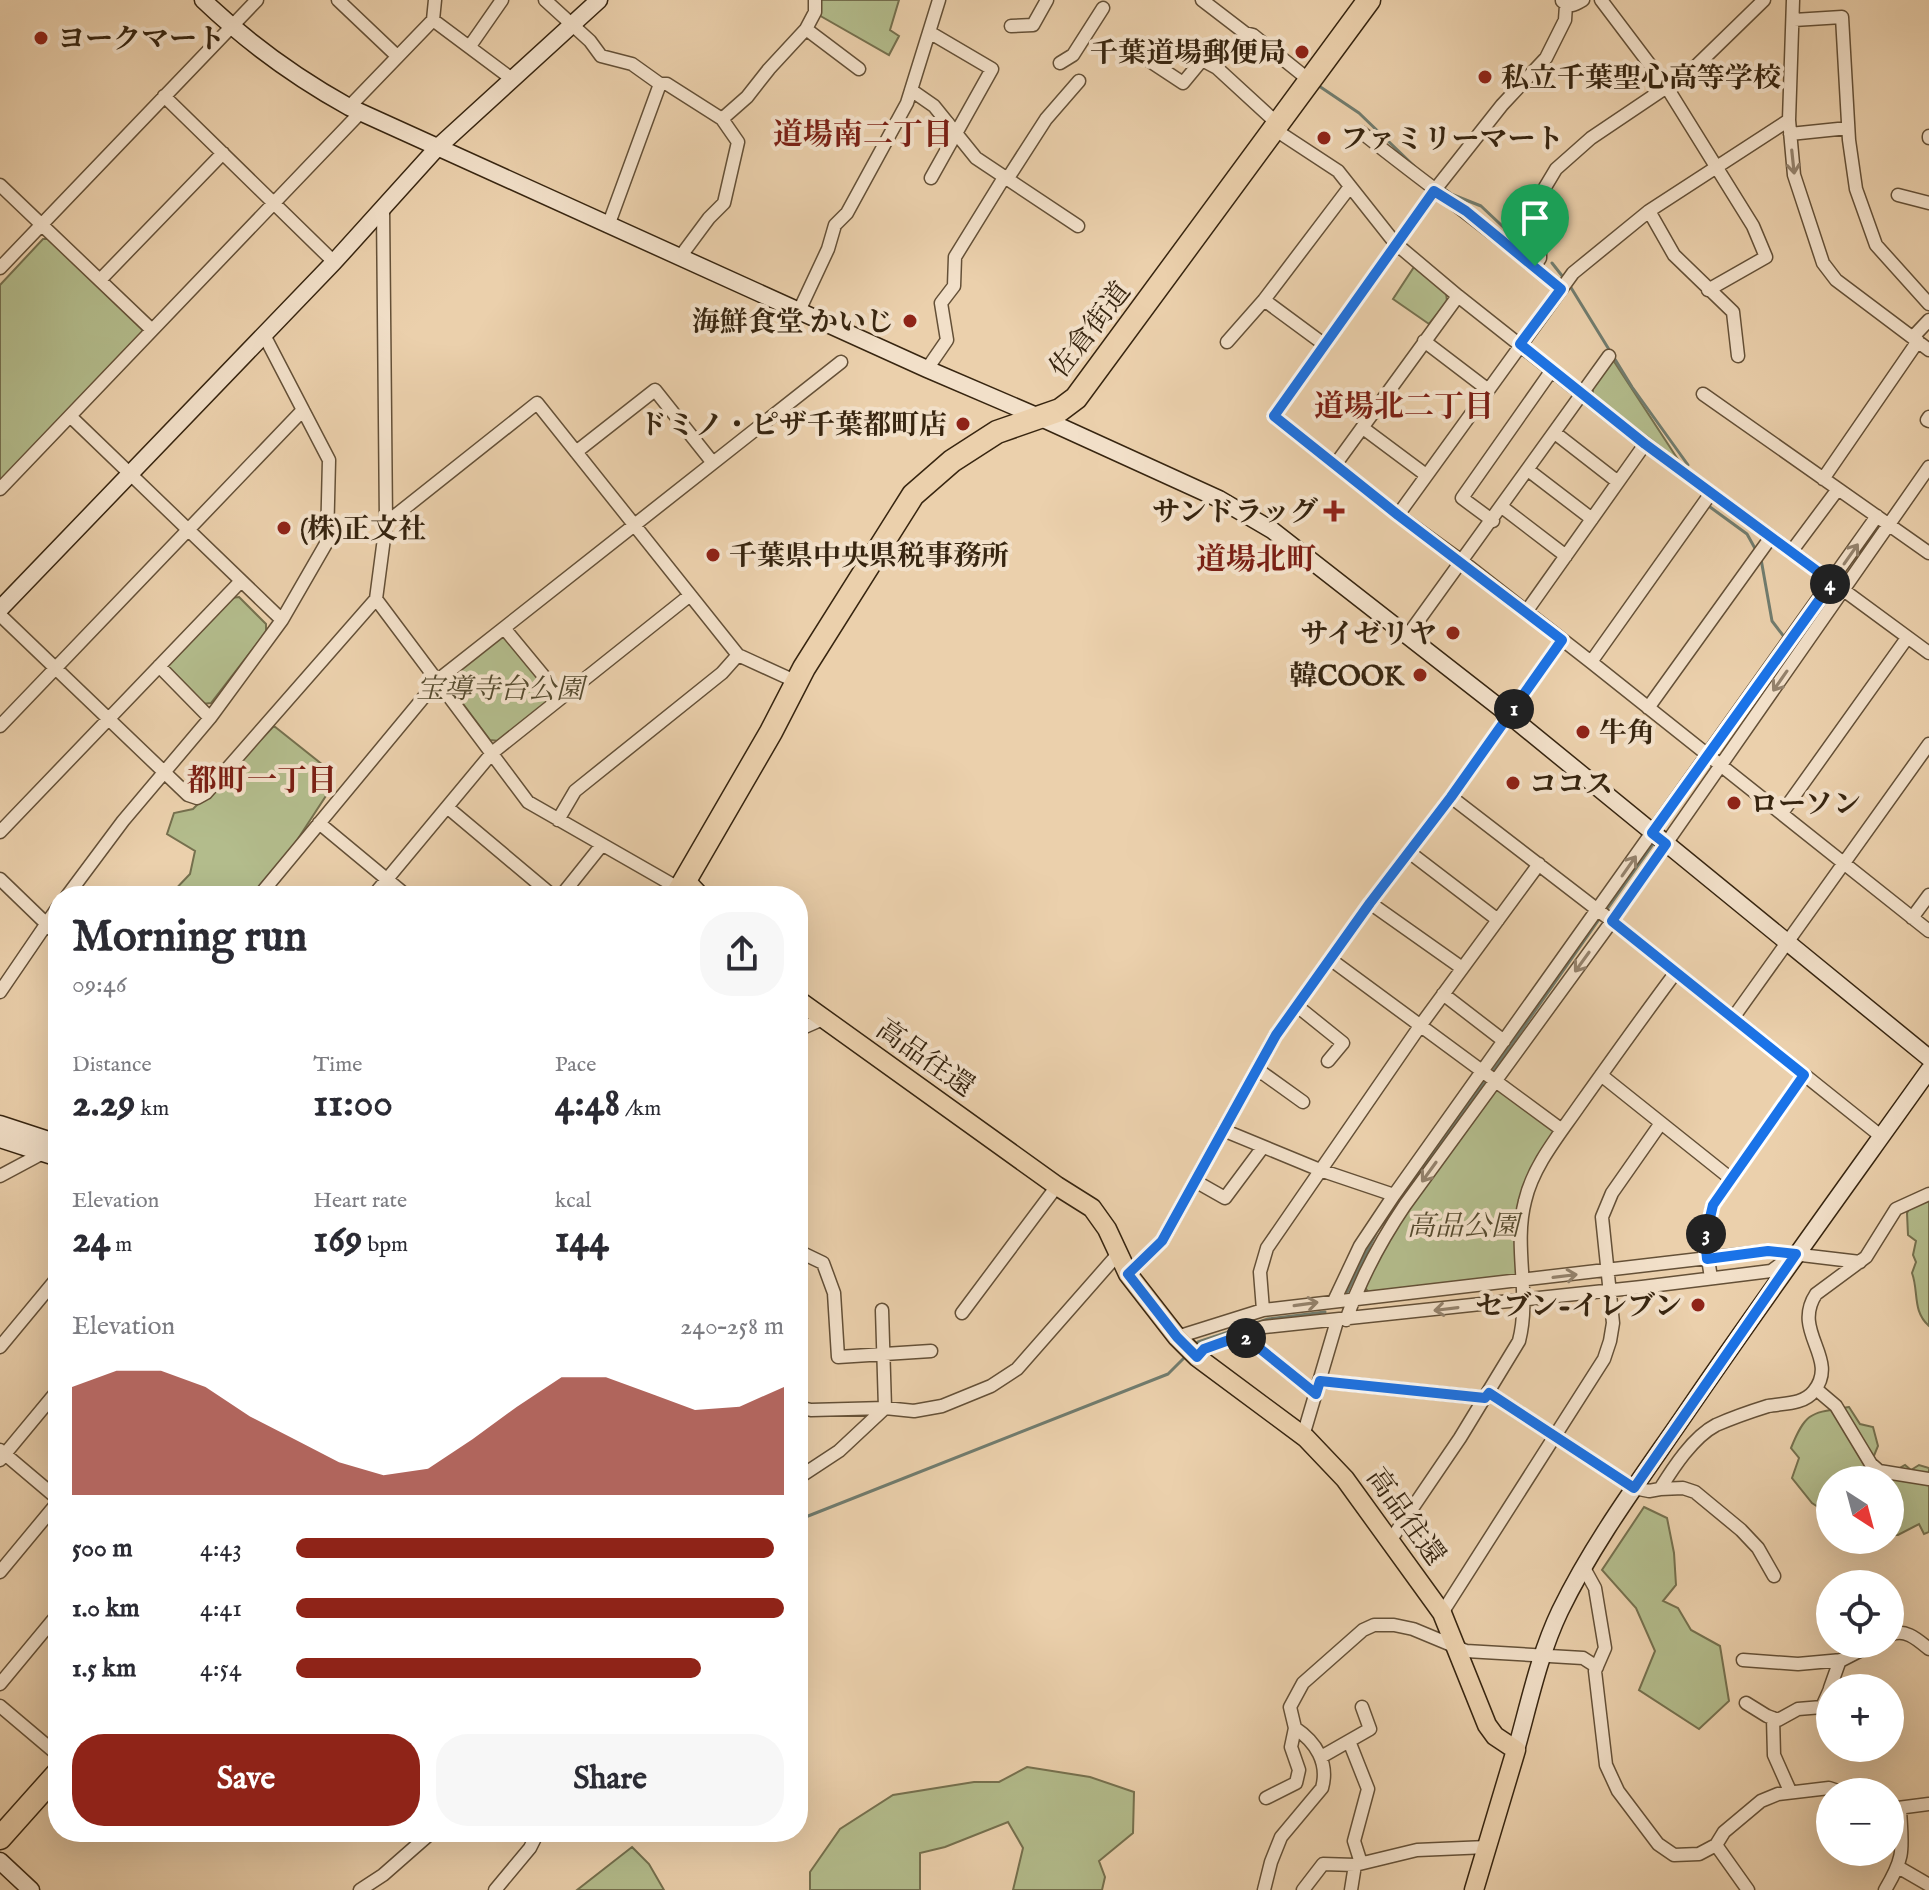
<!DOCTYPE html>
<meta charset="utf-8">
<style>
:root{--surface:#fff;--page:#f7f7f7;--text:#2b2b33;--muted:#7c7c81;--accent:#8f2418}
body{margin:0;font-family:"IM FELL English","Noto Serif JP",serif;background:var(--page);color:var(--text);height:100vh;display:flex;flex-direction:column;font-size:30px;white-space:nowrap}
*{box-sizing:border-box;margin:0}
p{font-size:26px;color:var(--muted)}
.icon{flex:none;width:44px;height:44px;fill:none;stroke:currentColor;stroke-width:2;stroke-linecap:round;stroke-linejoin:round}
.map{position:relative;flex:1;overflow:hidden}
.panel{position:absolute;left:48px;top:886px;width:760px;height:956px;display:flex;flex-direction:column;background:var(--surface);border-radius:32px;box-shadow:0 8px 32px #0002}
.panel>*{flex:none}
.needle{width:52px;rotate:144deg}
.tools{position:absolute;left:1816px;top:1466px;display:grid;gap:16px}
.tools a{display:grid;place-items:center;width:88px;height:88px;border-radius:50%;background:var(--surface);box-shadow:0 8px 32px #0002;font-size:40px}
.pin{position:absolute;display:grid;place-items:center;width:68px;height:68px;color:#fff;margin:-82px -34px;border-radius:50% 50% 50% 0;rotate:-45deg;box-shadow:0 0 8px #0007}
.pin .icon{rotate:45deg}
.km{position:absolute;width:40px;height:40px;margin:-20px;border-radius:50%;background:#222;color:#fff;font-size:22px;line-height:40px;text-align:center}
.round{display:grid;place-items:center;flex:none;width:84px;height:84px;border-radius:32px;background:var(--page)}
.head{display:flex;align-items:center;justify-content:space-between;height:136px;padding:0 24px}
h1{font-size:44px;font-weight:700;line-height:60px}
.metrics{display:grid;grid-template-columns:repeat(3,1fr);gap:12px;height:136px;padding:8px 24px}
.metrics div{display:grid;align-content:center}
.metrics b{font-size:40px;font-weight:700}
.metrics small{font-size:22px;font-weight:400}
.metrics p{font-size:22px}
.chart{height:224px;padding:16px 24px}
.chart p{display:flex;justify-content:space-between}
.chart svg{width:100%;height:144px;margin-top:8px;fill:var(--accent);opacity:.7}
.cta{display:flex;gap:16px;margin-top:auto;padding:16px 24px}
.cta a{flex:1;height:92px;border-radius:32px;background:var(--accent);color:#fff;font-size:32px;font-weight:700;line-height:92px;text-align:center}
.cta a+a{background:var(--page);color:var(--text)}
ul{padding:0 24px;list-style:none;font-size:26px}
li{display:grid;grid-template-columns:128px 96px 1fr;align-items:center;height:60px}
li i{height:20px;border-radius:10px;background:var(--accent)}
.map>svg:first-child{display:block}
.green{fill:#b3bc8c;stroke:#75704e;stroke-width:2}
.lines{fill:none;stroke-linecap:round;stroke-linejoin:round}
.stream{stroke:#717c6e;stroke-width:3}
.street-casing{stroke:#645037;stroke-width:15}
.secondary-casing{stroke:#372510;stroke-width:19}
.primary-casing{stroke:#372510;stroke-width:21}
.highway-casing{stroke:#372510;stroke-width:25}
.street{stroke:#f2e0c9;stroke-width:12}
.secondary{stroke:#f2e0c9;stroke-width:16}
.primary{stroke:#ebd0ac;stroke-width:18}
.highway{stroke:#ebd0ac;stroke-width:22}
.oneway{stroke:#94826c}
.route-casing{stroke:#fff;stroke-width:16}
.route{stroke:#1a73e8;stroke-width:10}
.poi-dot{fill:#8f2418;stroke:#f2e0c9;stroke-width:3}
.labels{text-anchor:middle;stroke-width:8;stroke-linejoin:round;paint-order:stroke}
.poi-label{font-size:28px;font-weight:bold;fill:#372510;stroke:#f2e0c9;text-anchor:start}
.street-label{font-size:28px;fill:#372510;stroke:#f2e0c9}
.park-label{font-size:28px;font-style:italic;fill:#564b2f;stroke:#f2e0c9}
.neighbourhood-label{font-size:30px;font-weight:bold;fill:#7a1f14;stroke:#f2e0c9}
</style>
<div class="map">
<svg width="1929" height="1890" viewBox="0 0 1929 1890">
<rect width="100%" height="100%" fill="#ebd0ac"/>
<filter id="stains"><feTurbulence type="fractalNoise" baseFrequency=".0025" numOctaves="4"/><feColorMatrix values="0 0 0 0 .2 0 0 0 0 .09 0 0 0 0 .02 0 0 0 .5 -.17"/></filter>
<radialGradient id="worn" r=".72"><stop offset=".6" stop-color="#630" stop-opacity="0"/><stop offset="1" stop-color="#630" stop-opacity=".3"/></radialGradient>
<!-- green -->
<path class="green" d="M817,0H899L890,30L899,36L889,55L817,14Z
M43,239H49L141,327L143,333L0,482V285Z
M1414,267L1446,292L1447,302L1429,324L1393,299Z
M1613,360L1679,461L1593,395V388Z
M239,597L266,624V632L211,703L202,704L168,671V664L231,598Z
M509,636L550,692V701L499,741L490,740L449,685L452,676L501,637Z
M274,726L328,769L333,785L288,854L253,896H169L190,874L195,851L167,834L174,813L193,809Z
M1497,1087L1556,1131L1530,1171L1517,1277L1370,1294L1363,1285L1382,1247Z
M1929,1201V1326C1912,1311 1919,1292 1912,1273L1916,1262L1913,1255L1916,1241L1908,1235L1907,1213L1910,1207Z
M1849,1407L1860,1424L1873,1427L1878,1446L1873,1458L1880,1465L1896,1470L1905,1465L1911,1470L1919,1465L1929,1468V1532L1924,1534L1919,1524L1898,1535H1890V1480H1830V1506L1821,1509L1812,1503L1792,1478L1799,1458L1791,1448C1806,1411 1811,1413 1849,1407Z
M1644,1507L1667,1518L1674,1553L1676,1585L1663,1601L1678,1608L1691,1630L1720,1646L1729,1701L1699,1729L1639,1690L1655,1651L1636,1608L1602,1570Z
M1027,1767L1090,1777L1134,1792L1133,1833L1099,1861L1105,1877L1102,1890H1013L1023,1848L1008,1822L945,1847L920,1853V1890H810V1872L840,1829L893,1795L974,1782H999Z
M632,1847L649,1864L664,1890H577Z"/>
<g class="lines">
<!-- stream -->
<path class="stream" d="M1316,84L1359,113L1414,166
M1442,187L1451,194L1481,206L1534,256
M1552,263L1563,277
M1570,286L1632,387L1688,465
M1710,507L1747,534L1757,552
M1761,559L1772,621L1785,638
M1715,755L1792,647L1789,644
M1662,830L1711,761
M1605,912L1656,840
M1492,1072L1600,918
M1347,1292L1377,1231L1487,1078
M1194,1346L1198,1342L1268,1319L1325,1312
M798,1520L1168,1374L1187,1355
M748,1832L749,1838"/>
<!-- street casing -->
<g class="street-casing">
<path id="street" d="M338,0L397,56
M545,0L590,41L601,56L632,64L660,84H667L722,119L738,142L724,203L709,218L680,257
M1202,0L1245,33L1253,35L1309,80
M1601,0L1666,86L1753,226L1766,257L1708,290
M1793,0L1789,120L1794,175L1823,263L1836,280L1929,350
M1562,1C1569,8 1575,5 1583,0
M1566,5L1565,20L1546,58L1502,105L1434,191L1274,416L1398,515L1463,562L1591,662L1929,931
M433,20L512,79
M1794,20L1842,17L1849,140L1856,189L1876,245L1929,304
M1011,26L1033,25L1047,0
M806,29L859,69
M929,32L992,69L931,178
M470,46L502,0
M1136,52L1183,83L1202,60L1217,68L1278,124
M1060,63L1073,55L1103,8
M911,90L934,106L976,158L1078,226
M164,96L334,262
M349,107L433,20L435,0
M722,119L747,97L769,69L806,29L815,12V0
M1274,129L1338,171L1395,243L1458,296L1645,444L1929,653
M1361,132C1427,185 1496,233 1561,289
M1790,134L1848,128
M1929,136V138
M1008,178L1046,119L1079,81
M0,185L152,330
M1898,195L1929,203
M1649,211L1674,255L1733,312L1738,356
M608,226L660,84
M1535,266L1540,258V252L1538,199L1556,169L1591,138L1692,70L1764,0
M0,268L257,0
M100,280L223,153
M1264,300L1325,345
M799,311L828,249L835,225L847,213L907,103L939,0
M1913,337L1929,320
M1424,341L1487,389
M1227,342L1264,300L1349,188
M927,369L947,340L941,303L954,286L955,257L1005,176
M1703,394L1929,553
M70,416L282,620
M1929,417L1927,420L1929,421
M1363,428L1426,475
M1555,433L1618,482
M576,452L655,390L713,463
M1335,465L1458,296
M1528,470L1592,519
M1823,479L1918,341
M0,489L361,112
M1502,507L1566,556
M1398,515L1573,273L1649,211L1789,120
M1493,521L1462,498L1552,370
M386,523L537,403L738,655L797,682
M1791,552L1838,489
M376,599L528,802L680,889
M1526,612L1645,444
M0,615L188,795L197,798L206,793L376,599L386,523L383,207
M504,628L561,697
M1408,635L1609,356
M1591,662L1711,493
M159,666L210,718
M1648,708L1771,537
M0,726L303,410
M1451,797L1612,921L1882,1137
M447,807L553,896
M1782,813L1907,638
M558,820L575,791L722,673L738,655
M319,823L407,896
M0,832L241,581
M1409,852L1498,920
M0,879L58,935
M67,896L123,821L210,718L282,620L327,542L329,460L264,335
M259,896L438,680L841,362
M373,896L492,753L689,596
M561,896L601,846
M1370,903L1462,968
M1912,918L1929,895
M1330,959L1562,1130
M0,992L58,907
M1443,994L1504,1041
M1297,1006L1343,1043L1328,1061
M1733,1018L1929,744
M798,1030L823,1019
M1257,1069L1303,1102
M1601,1075L1730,1178
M1223,1130L1320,1170L1394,1195
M0,1176L43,1153
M1195,1181L1225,1198L1263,1147
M798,1251L823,1263L834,1293L838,1357L931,1351
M1128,1274L1162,1241L1276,1035L1370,903L1451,797L1562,640
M1711,1278L1705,1239L1713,1205L1804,1075
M1334,1301L1360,1246L1394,1195L1877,516
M1263,1310L1260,1272L1267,1248L1420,1026L1539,864
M962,1313L1057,1186
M1346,1320C1361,1277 1380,1242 1405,1205L1612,921L1929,467
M1243,1335L1316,1394
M1177,1337L1263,1310L1768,1251L1860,1262
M0,1347L58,1277
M1197,1357L1204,1349L1264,1327L1642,1287L1771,1271L1793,1255
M1320,1381L1485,1398
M1816,1389L1836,1406L1871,1464L1879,1471L1929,1479
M1489,1393L1634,1488L1649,1491L1660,1489C1673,1468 1693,1437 1716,1425C1732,1418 1752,1411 1768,1406C1783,1403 1803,1405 1814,1391C1840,1358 1791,1332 1816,1294L1866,1257L1896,1209L1929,1194
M798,1407L811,1410L885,1408L914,1411L942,1406L991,1386L1017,1369L1118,1254
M1303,1436L1337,1321
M0,1450L58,1499
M0,1460L58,1390
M798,1478L839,1451L885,1408L882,1310
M1660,1489L1683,1488L1695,1492L1741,1530L1758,1548L1774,1576
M1390,1541L1460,1438L1519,1341C1531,1295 1513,1247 1525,1201C1533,1166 1559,1135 1579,1106C1611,1061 1643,1016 1676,972
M1584,1568L1595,1588L1605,1648L1595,1671L1606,1765L1618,1791L1658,1844L1674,1855L1699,1854L1716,1845L1724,1832L1761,1801L1778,1794L1829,1788L1841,1792
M0,1572L58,1502
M1442,1613L1604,1359L1610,1341L1613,1323L1602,1217L1612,1193L1661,1123
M1890,1635C1905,1628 1917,1639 1929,1649
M1743,1660L1798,1664L1842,1660L1873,1644
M0,1684L58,1614
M1830,1688L1840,1660
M1746,1703L1767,1716L1778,1720L1798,1709L1822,1707L1830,1689
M0,1706L58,1755
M1773,1718L1774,1755L1790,1791
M1349,1741L1368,1789L1354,1841L1361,1863
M1321,1757L1370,1729L1362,1707
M1266,1798L1296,1783L1299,1770L1291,1747L1295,1728
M1890,1809L1929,1804
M1716,1845L1748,1890
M1898,1867L1929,1885
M360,1890L383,1875L432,1832
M495,1890L530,1848L538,1832
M1264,1890L1271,1862L1281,1837L1322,1788C1329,1763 1316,1742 1295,1728L1290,1707L1303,1683L1363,1630L1374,1625H1394L1413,1629L1466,1651L1583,1658L1597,1667
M1303,1890L1323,1864L1355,1865L1417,1850L1487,1847
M1351,1890L1355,1865
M1885,1890C1906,1855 1902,1849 1900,1809"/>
</g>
<!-- secondary casing -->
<g class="secondary-casing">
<path id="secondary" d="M203,0C248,43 295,77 349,107L927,369L1039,417L1219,499L1272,530L1509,715L1929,1058
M0,609L334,262L437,148L599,0
M0,1124L58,1143
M0,1139L58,1158
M1516,1750C1529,1704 1539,1655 1560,1611C1595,1539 1645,1473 1690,1407C1768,1293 1849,1182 1929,1070
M0,1861L31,1890"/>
</g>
<!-- primary casing -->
<g class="primary-casing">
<path id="primary" d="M685,880L700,896
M798,1000L1057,1186L1092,1208L1107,1229L1128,1274L1177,1337L1197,1357L1306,1438L1345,1479L1442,1613L1487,1725L1495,1736L1516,1750L1474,1890"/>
</g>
<!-- highway casing -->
<g class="highway-casing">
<path id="highway" d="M676,896L771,732L804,668L913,495L952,461L997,432L1060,410L1076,398L1369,0
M0,1838L58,1773"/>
</g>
<!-- street -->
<use href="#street" class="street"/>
<!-- secondary -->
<use href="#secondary" class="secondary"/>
<!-- primary -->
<use href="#primary" class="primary"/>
<!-- highway -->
<use href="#highway" class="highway"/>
</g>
<!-- one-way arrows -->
<defs><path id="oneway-shaft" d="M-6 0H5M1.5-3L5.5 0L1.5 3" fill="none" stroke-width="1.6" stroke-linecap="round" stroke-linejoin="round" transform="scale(2)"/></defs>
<g class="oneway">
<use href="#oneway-shaft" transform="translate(1793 162) rotate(84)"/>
<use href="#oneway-shaft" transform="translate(1851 554) rotate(-55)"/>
<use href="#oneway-shaft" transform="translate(1780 681) rotate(125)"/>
<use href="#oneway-shaft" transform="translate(1629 866) rotate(-55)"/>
<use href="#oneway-shaft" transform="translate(1582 962) rotate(126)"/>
<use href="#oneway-shaft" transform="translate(1429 1172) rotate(126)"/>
<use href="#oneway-shaft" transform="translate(1565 1276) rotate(-7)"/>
<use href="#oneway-shaft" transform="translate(1306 1304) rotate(-8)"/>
<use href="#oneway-shaft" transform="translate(1446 1309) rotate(173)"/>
</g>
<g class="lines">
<!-- route casing -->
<g class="route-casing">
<path id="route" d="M1434,191L1466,211L1561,289L1520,344L1645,444L1832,582L1652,833L1666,844L1612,921L1804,1075L1713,1205L1705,1239L1707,1259L1768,1251L1796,1254L1634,1488L1489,1393L1485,1398L1320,1381L1316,1394L1243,1335L1204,1349L1197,1357L1177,1337L1128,1274L1162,1241L1276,1035L1370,903L1451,797L1562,640L1398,515L1274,416Z"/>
</g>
<!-- route -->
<use href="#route" class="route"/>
</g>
<!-- markers -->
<g class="poi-dot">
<circle cx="41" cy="38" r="8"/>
<circle cx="1302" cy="52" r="8"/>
<circle cx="1485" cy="77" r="8"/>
<circle cx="1324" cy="138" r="8"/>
<circle cx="910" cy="321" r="8"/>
<circle cx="963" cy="424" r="8"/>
<path d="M1330 499h8v8h8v8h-8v8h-8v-8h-8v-8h8z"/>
<circle cx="284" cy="528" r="8"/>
<circle cx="713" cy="555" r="8"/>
<circle cx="1453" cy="633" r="8"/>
<circle cx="1420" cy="675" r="8"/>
<circle cx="1583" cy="732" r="8"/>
<circle cx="1513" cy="783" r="8"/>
<circle cx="1734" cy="803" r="8"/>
<circle cx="1698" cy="1305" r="8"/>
</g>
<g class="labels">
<!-- poi labels -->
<g class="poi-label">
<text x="57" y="48">ヨークマート</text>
<text x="1286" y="62" text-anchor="end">千葉道場郵便局</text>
<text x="1501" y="87">私立千葉聖心高等学校</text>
<text x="1340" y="148">ファミリーマート</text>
<text x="894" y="331" text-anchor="end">海鮮食堂 かいじ</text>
<text x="947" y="434" text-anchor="end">ドミノ・ピザ千葉都町店</text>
<text x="1318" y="521" text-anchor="end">サンドラッグ</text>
<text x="300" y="538">(株)正文社</text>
<text x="729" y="565">千葉県中央県税事務所</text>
<text x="1437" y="643" text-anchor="end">サイゼリヤ</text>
<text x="1404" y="685" text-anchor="end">韓COOK</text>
<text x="1599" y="742">牛角</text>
<text x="1529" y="793">ココス</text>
<text x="1750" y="813">ローソン</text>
<text x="1682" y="1315" text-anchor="end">セブン-イレブン</text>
</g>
<!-- street labels -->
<g class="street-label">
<text transform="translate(1089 329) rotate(-52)" y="10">佐倉街道</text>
<text transform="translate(926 1057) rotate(35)" y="10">高品往還</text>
<text transform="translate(1407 1516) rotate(54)" y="10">高品往還</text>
</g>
<!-- park labels -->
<g class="park-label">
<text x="500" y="698">宝導寺台公園</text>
<text x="1463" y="1235">高品公園</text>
</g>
<!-- neighbourhood labels -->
<g class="neighbourhood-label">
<text x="863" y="144">道場南二丁目</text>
<text x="1404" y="416">道場北二丁目</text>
<text x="1256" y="569">道場北町</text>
<text x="262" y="790">都町一丁目</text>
</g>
</g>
<rect width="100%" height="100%" filter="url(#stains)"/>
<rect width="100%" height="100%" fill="url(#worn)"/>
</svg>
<div class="tools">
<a><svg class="needle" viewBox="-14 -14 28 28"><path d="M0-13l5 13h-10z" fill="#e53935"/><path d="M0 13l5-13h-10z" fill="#7c7c81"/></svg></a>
<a><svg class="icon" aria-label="locate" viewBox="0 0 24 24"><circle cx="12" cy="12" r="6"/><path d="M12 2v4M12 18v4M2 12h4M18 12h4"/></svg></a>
<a>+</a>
<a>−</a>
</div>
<div class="pin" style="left:1535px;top:266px;background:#1e9e55"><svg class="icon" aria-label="arrive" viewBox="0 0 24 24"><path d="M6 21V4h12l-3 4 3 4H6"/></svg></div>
<b class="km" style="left:1514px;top:709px">1</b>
<b class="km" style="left:1246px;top:1338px">2</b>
<b class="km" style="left:1706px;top:1234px">3</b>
<b class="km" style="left:1830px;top:584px">4</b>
<section class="panel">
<div class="head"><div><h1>Morning run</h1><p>09:46</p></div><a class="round"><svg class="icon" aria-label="share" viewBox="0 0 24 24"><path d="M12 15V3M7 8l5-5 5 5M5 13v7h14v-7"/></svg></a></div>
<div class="metrics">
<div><p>Distance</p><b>2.29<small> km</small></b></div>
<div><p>Time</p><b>11:00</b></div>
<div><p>Pace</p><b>4:48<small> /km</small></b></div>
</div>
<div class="metrics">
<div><p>Elevation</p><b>24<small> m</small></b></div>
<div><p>Heart rate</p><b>169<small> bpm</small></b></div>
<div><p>kcal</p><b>144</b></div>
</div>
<div class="chart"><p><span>Elevation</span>240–258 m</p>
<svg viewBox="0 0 160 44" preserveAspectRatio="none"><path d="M0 44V11L10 6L20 6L30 11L40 20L50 27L60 34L70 38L80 36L90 27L100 17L110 8L120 8L130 13L140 18L150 17L160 11V44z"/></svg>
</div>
<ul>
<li><b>500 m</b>4:43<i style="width:98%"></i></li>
<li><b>1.0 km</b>4:41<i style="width:100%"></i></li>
<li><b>1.5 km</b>4:54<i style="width:83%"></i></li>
</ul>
<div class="cta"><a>Save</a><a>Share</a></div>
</section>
</div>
